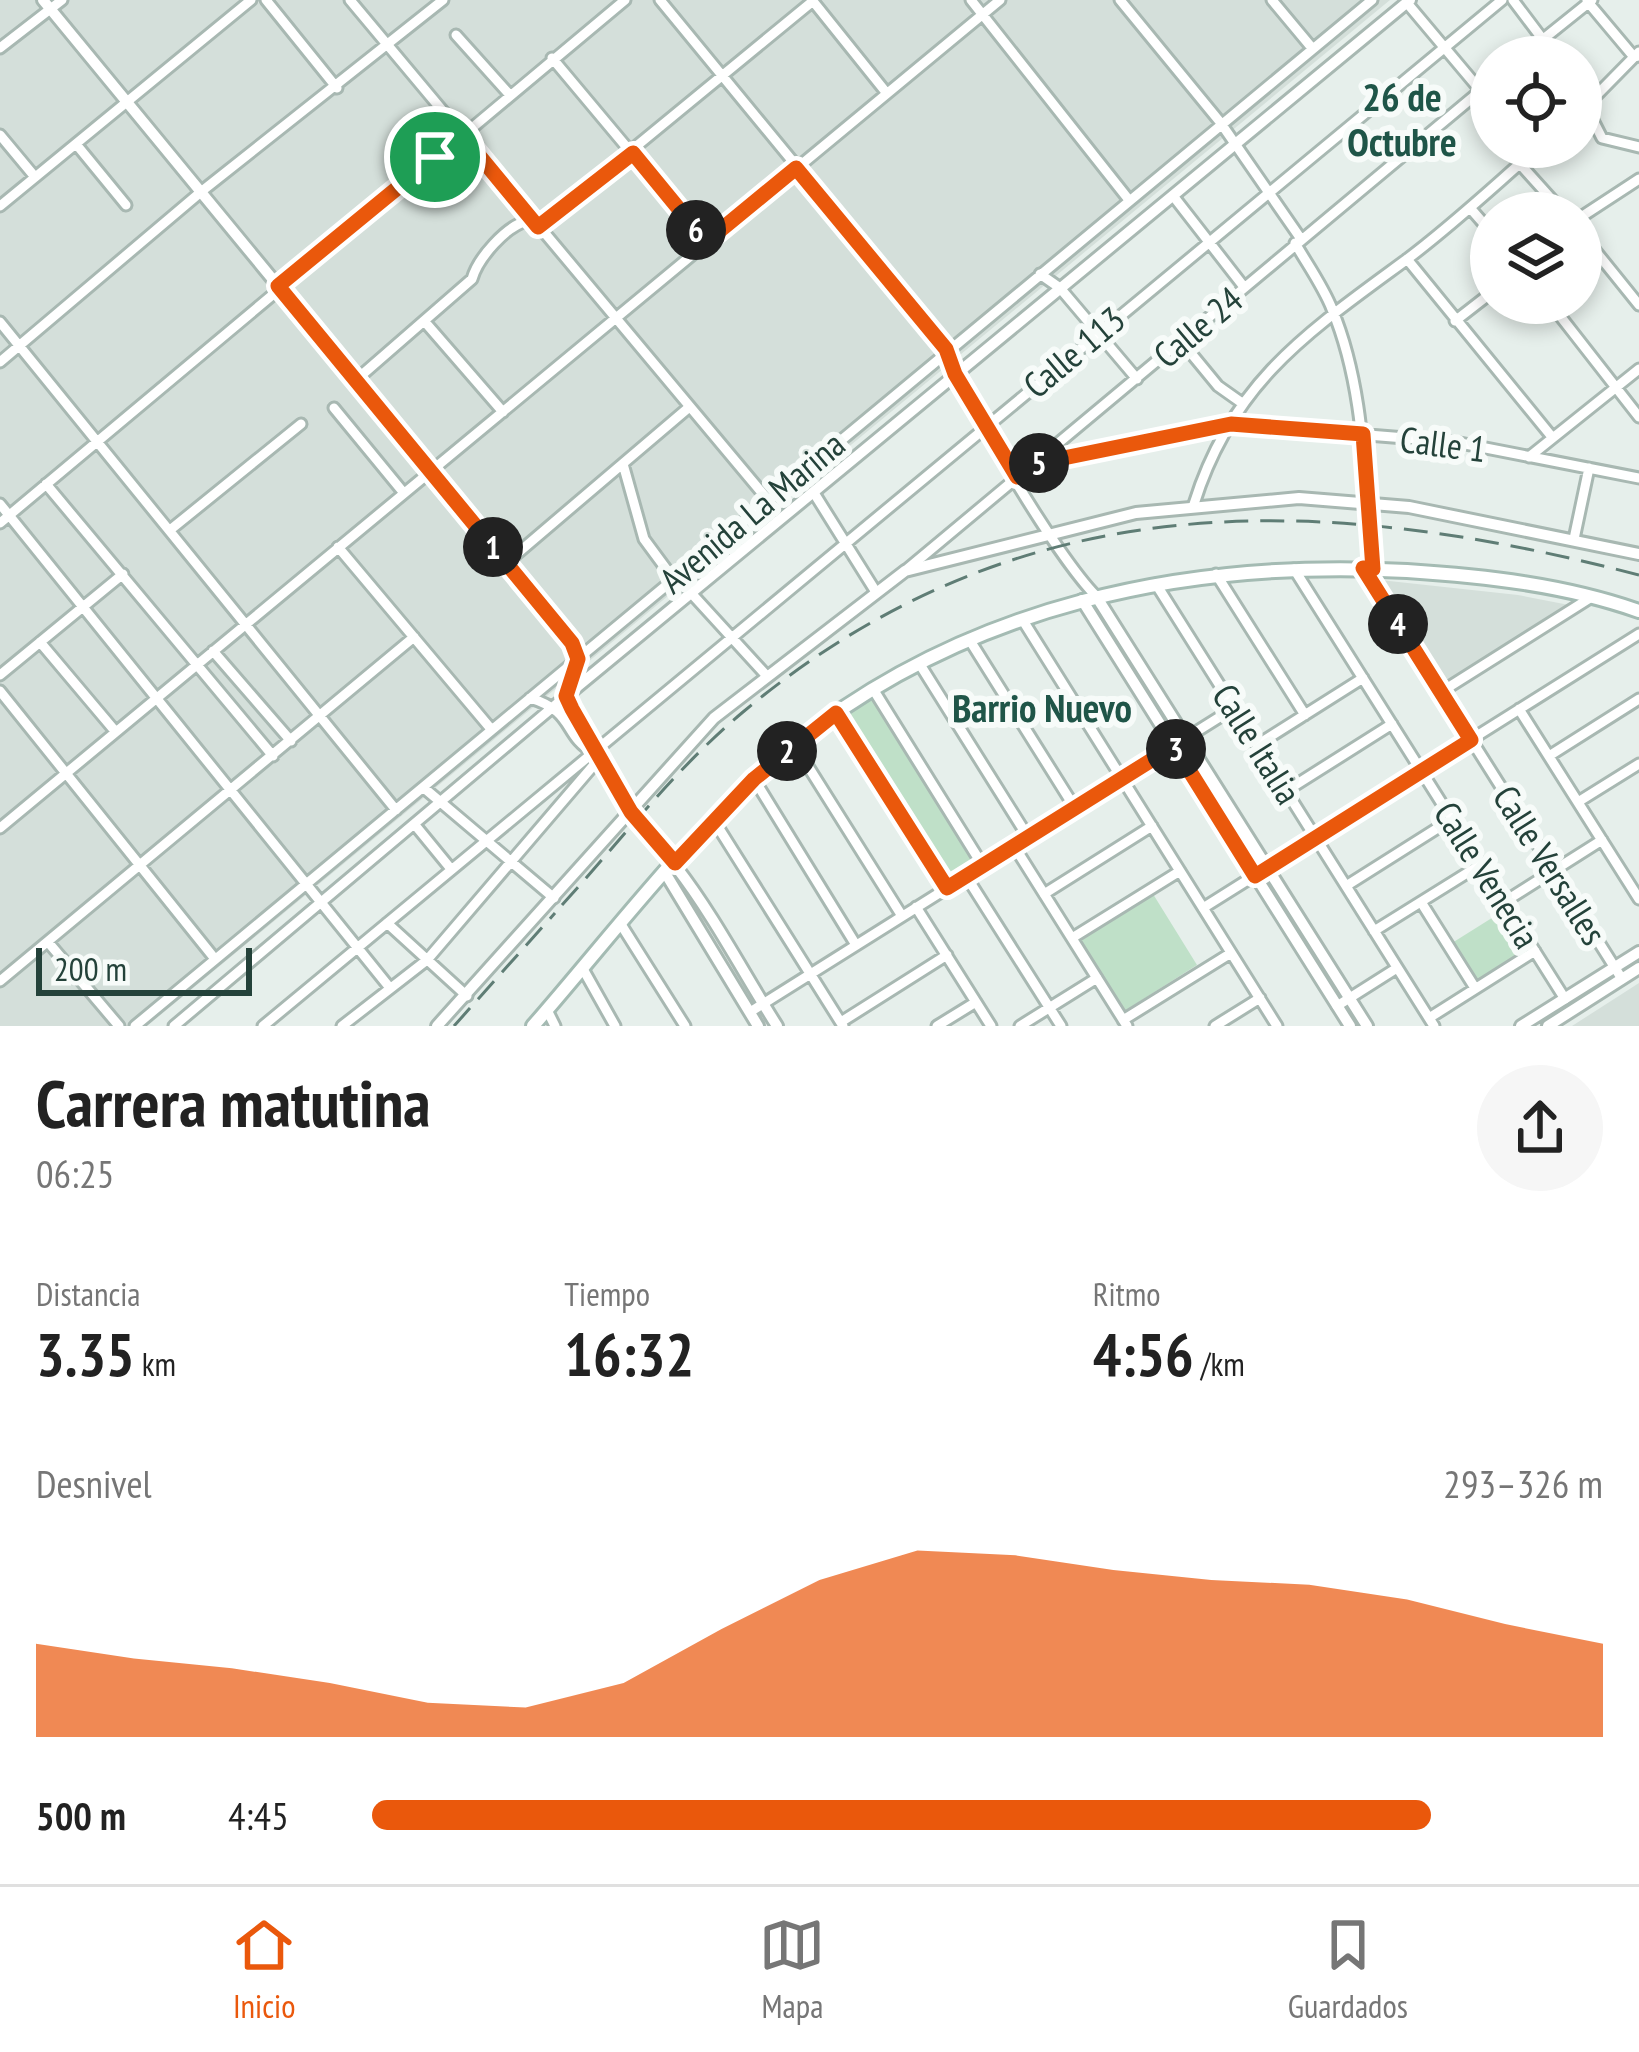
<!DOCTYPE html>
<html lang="es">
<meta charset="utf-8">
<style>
:root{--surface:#fff;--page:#f6f6f6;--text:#222;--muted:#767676;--line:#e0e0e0;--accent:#ea580c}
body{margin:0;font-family:"PT Sans Narrow",sans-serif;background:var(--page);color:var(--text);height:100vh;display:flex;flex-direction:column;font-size:45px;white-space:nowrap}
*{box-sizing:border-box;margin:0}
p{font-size:39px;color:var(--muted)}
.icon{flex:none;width:66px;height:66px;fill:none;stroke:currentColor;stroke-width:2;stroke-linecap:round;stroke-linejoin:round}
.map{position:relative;height:1026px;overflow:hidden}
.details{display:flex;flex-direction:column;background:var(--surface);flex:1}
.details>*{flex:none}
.controls{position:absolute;left:1470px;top:36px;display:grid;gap:24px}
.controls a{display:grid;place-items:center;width:132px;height:132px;border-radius:50%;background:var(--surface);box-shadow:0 6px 18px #0003;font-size:60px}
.scale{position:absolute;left:36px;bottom:30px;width:216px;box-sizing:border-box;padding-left:12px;border:6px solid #24423a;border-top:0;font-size:33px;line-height:42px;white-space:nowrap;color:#24423a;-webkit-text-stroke:9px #f7fbf9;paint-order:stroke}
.pin{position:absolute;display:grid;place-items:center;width:102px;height:102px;color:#fff;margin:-51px;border:6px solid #fff;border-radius:50%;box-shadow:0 3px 12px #0007}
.km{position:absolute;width:60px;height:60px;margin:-30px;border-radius:50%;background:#222;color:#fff;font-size:33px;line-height:60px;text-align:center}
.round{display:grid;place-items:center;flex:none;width:126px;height:126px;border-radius:63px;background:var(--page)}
.headline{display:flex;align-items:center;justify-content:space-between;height:204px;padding:0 36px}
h1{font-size:66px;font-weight:600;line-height:90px}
.stats{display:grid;grid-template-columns:repeat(3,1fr);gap:18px;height:204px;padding:12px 36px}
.stats div{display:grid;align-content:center}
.stats b{font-size:60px;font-weight:600}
.stats small{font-size:33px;font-weight:400}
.stats p{font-size:33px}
.chart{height:336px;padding:24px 36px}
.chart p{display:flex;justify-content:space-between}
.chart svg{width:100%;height:216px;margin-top:12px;fill:var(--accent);opacity:.7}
ul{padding:0 36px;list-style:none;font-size:39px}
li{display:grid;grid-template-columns:192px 144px 1fr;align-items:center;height:90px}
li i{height:30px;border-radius:15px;background:var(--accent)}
.tabs{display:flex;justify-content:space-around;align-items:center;height:168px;border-top:3px solid var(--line);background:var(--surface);font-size:33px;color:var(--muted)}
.tabs a{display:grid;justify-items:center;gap:6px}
.tabs .active{color:var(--accent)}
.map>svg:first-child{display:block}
.built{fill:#d4dfda}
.green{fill:#bfe0c8}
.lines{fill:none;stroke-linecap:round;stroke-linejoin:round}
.minor-casing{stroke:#a8b8b2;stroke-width:15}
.tertiary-casing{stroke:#a8b8b2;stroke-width:16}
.secondary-casing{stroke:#a4bbb3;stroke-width:18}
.minor{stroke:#fff;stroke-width:9}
.tertiary{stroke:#fff;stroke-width:10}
.secondary{stroke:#fff;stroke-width:12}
.rail{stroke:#5f7d75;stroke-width:3;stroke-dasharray:24 12;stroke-linecap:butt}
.route-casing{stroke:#fff;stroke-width:24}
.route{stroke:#ea580c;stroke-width:15}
.labels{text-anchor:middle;stroke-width:12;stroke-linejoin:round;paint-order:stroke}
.street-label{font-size:36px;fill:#24423a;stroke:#f7fbf9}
.neighbourhood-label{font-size:39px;font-weight:bold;fill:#1f5548;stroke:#f7fbf9}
</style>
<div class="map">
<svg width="1639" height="1026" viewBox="0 0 1639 1026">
<rect width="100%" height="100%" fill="#e6efeb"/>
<!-- built -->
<path class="built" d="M0,0H1390L147,1026H0Z
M1380,580L1518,595L1569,605L1445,683Z
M1639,983V1026H1572Z"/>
<!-- green -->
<path class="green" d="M872,699L976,864L947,882L842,717Z
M1153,894L1197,965L1123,1012L1079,938Z
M1503,911L1527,951L1476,982L1452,943Z"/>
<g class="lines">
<!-- minor casing -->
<g class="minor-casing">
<path id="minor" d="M266,0L337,88
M350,0L768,500
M660,0L947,349C965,403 1057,557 1096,596
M812,0L885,91
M971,0L1129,200
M1120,0L1220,122L1301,239
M1272,0L1312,48
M1513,0L1556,57
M1587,1L1634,57L1639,56
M1407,3L1491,103
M456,35L509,94
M0,48L62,0
M1521,57L1592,0
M552,58L706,242
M1581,97L1602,138L1639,147
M1581,111L1639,52
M0,135L35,177
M76,144L126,205
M1517,147L1520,164L1564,213
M1174,197L1244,287
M0,206L251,0
M1471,209L1491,232
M1581,217L1639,179
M1581,233L1639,305
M1295,243C1307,264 1323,286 1332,309C1366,390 1364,484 1373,570
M1407,259L1552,437
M1040,274L1060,288L1137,379
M1550,303L1639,417
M1455,321L1491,293
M0,322L396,810
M425,322L503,412
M1181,341L1218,386L1242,403
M0,362L202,191L443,0
M356,380L472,279C478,258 506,226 527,221L538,227L813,1
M334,408L403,492
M1529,457L1639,369
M1039,463L1231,424L1455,442L1639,478
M623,464L644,539L672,577
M46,484L273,756
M814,493L876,592
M0,504L390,988
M1194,504C1232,382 1308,332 1406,260C1453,225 1495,185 1539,147
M0,523L625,0
M170,530L301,424
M1574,539L1589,468
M338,547L491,729
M506,563L687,409
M1363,568L1622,979
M1294,569L1565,999
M905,571L1491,82
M1216,574L1305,715
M1156,584L1434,1026
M692,594L766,675
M1022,619L1277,1026
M969,639L1075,808
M40,642L115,731
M213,651L291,741
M919,663L1028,837
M0,675L123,574
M873,689L983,866
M0,691L215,959
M1441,692L1590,598
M530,698C576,712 562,735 594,753
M1519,709L1639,899
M836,713L947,888
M794,744L902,916
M1257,745L1363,678
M1549,756L1639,699
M754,779L856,945
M424,788L554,898
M1286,791L1392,724
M1578,802L1639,764
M713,819L843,1026
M415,825L451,869
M0,828L1000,0
M1014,846L1127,1026
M966,876L1061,1026
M1346,886L1452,819
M1044,894L1152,826
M1421,902L1475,988
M1504,902L1602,840
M916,907L991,1026
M1203,908L1639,634
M387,923L467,996
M622,926L685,1026
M1374,931L1480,865
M1072,938L1180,871
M48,942L119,1026
M583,969L615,1026
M0,981L414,637
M1337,1006L1397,968
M547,1010L555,1026
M750,1012L1234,708
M1429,1018L1535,951
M1123,1020L1231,953
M841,1022L947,955
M135,1026L1372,0
M174,1026L566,696
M263,1026L1502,0
M342,1026L427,960L598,760
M937,1026L976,1002
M1020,1026L1097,978
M1215,1026L1260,998"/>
</g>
<!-- tertiary casing -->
<g class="tertiary-casing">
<path id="tertiary" d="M43,0L571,642L578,659L566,696C596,760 635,812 677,868C714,916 744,974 777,1026
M1096,596L1367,1026
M1082,600L1350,1026
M566,696L1410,0
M664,871L758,1026
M437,1026L714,718L905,571L1136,513L1299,498L1409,507L1639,554
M1521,1026L1639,952
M1548,1026L1639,968"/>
</g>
<!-- secondary casing -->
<g class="secondary-casing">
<path id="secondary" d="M533,1026C616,931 694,825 792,746C967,605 1187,559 1407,571C1485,576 1565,585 1639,611"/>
</g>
<!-- minor -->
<use href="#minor" class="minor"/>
<!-- tertiary -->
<use href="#tertiary" class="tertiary"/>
<!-- secondary -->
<use href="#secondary" class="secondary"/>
<!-- rail -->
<path class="rail" d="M562,905C621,840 676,768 743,712C1016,484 1312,490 1639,575
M454,1026L555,913"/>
</g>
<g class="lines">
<!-- route casing -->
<g class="route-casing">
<path id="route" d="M462,135L538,227L633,153L706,242L796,168L946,349L955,374L1017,477L1034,464L1231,424L1363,434L1373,569L1363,568L1471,740L1255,876L1174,746L947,888L836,713L754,779L675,863L631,812L572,709L566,696L578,659L572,643L278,286Z"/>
</g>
<!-- route -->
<use href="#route" class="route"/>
</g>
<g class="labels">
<!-- street labels -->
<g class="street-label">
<text transform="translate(1198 327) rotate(-40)" y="13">Calle 24</text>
<text transform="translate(1074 352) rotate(-40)" y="13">Calle 113</text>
<text transform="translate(1443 444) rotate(7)" y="13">Calle 1</text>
<text transform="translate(752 512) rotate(-40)" y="13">Avenida La Marina</text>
<text transform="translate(1257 744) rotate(58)" y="13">Calle Italia</text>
<text transform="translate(1550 865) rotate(58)" y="13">Calle Versalles</text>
<text transform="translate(1487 875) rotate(58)" y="13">Calle Venecia</text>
</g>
<!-- neighbourhood labels -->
<g class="neighbourhood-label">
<text x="1402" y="111">26 de<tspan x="1402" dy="45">Octubre</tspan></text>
<text x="1042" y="722">Barrio Nuevo</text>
</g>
</g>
</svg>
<div class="controls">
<a><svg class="icon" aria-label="locate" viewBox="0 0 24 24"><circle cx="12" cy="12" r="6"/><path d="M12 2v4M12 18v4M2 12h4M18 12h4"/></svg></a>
<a><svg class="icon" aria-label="layers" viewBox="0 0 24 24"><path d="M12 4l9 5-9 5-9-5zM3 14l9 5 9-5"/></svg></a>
</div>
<div class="scale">200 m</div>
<div class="pin" style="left:435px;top:157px;background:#1e9e55"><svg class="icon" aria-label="arrive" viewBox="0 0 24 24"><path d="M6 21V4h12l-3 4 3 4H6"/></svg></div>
<b class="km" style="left:493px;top:547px">1</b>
<b class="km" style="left:787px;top:751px">2</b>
<b class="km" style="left:1176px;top:749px">3</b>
<b class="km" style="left:1398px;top:624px">4</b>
<b class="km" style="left:1039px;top:463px">5</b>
<b class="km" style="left:696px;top:230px">6</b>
</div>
<section class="details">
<div class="headline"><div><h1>Carrera matutina</h1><p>06:25</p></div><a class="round"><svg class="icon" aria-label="share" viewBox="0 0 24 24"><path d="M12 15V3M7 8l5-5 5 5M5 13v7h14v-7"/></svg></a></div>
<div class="stats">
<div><p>Distancia</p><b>3.35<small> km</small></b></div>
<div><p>Tiempo</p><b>16:32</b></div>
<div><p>Ritmo</p><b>4:56<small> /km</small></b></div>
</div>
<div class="chart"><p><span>Desnivel</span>293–326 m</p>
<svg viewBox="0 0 160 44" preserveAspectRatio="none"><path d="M0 44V25L10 28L20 30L30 33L40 37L50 38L60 33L70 22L80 12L90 6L100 7L110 10L120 12L130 13L140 16L150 21L160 25V44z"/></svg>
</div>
<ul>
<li><b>500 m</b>4:45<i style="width:86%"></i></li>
</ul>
</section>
<nav class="tabs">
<a class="active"><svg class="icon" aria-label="home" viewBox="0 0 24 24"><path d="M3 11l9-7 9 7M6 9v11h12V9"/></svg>Inicio</a>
<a><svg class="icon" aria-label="map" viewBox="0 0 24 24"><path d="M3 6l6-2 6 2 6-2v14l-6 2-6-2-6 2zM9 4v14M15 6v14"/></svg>Mapa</a>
<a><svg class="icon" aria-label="saved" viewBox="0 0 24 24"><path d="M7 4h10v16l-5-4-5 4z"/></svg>Guardados</a>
</nav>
